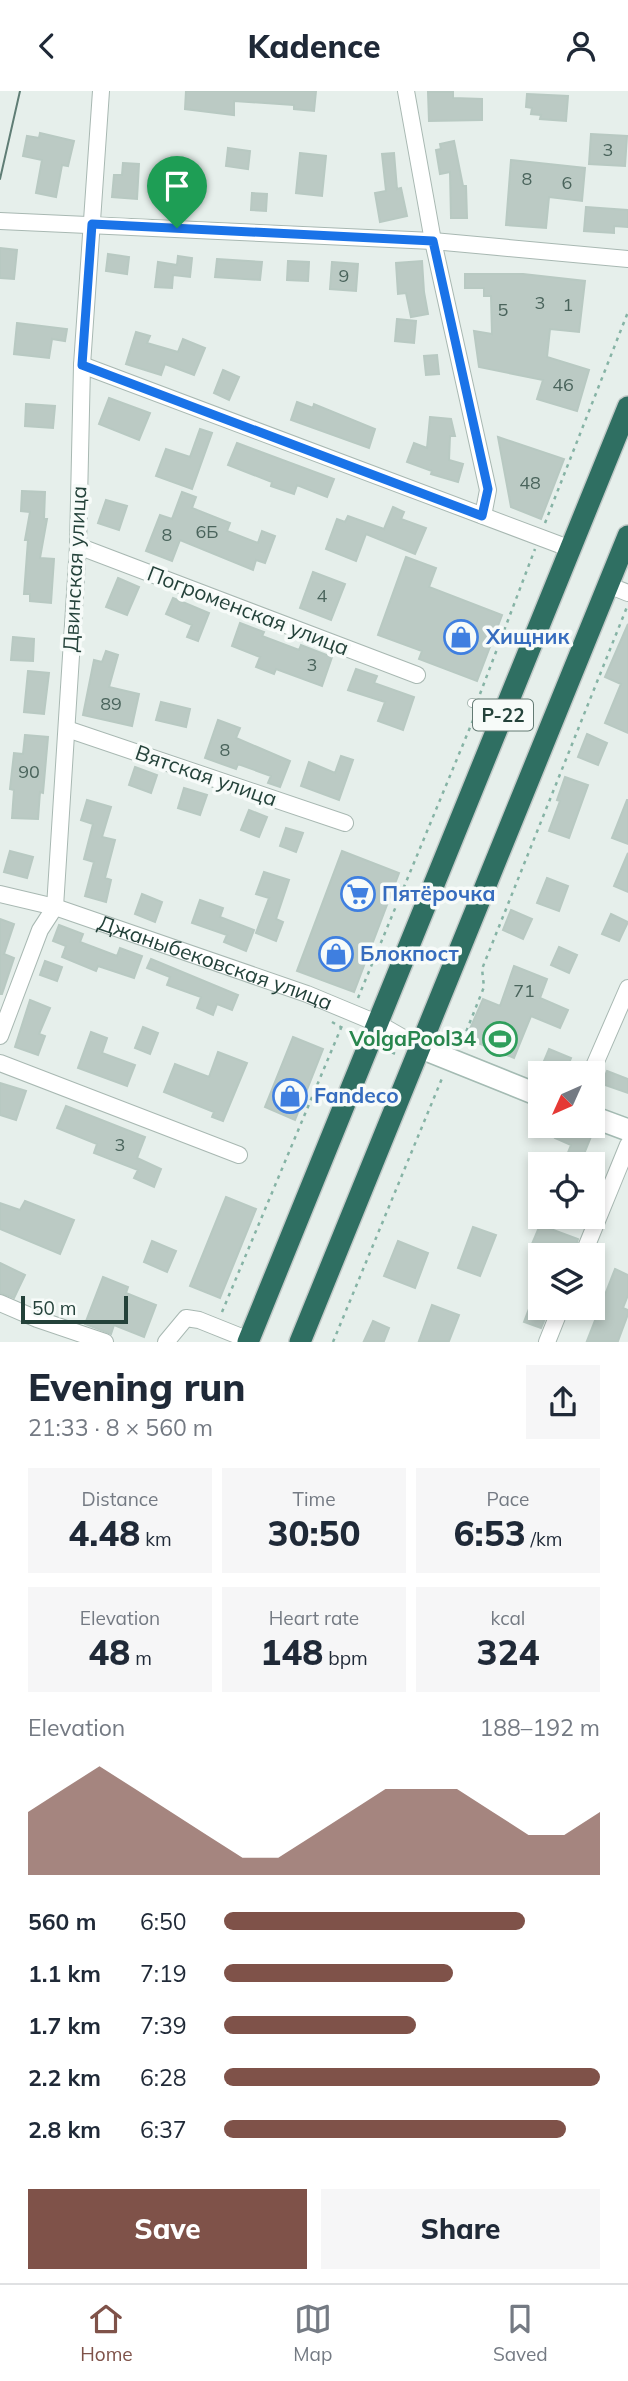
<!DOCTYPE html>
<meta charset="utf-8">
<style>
:root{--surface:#fff;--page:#f6f6f7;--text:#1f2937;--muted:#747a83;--line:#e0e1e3;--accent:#7f5249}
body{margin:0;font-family:Mulish,sans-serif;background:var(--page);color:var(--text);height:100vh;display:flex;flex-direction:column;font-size:26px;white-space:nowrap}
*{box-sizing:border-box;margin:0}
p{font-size:23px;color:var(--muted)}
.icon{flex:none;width:38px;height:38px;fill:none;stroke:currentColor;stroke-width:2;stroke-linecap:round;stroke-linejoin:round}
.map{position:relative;height:1251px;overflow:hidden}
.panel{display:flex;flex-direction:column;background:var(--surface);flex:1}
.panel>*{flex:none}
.needle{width:46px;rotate:225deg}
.tools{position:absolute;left:528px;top:970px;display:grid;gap:14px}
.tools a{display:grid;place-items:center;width:77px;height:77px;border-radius:0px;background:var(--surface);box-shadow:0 4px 10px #0003;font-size:35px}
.scale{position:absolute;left:21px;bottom:18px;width:107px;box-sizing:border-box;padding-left:7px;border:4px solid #24423a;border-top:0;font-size:19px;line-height:24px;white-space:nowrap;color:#24423a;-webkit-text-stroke:5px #f7fbf9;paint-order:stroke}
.pin{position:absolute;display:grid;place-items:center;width:60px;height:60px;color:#fff;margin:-72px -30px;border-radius:50% 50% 50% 0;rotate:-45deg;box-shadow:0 0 7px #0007}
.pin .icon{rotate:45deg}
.round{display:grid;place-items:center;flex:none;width:74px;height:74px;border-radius:0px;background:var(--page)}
.summary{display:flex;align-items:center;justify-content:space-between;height:119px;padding:0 28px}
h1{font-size:38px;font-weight:800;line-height:52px}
.figures{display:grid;grid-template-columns:repeat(3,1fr);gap:10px;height:119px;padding:7px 28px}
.figures div{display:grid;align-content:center;border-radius:0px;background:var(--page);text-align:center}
.figures b{font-size:35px;font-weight:800}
.figures small{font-size:19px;font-weight:400}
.figures p{font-size:19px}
.chart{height:196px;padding:14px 28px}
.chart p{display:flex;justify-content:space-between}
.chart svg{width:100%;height:126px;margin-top:7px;fill:var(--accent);opacity:.7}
.action{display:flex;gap:14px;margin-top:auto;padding:14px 28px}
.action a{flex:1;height:80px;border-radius:0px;background:var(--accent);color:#fff;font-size:28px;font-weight:800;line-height:80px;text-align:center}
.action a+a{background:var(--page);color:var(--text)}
ul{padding:0 28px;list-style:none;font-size:23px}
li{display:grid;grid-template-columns:112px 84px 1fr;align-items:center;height:52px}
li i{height:18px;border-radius:9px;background:var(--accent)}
header{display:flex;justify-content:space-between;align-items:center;height:91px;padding:0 28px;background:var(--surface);font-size:32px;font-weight:800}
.menu{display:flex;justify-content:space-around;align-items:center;height:98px;border-top:2px solid var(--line);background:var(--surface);font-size:19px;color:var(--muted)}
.menu a{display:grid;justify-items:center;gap:4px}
.menu .selected{color:var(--accent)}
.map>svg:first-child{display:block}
.building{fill:#bbcac4;stroke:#b8c9c2;stroke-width:2}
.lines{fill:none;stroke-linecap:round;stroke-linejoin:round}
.lane-casing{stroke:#a8b8b2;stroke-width:10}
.street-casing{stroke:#a8b8b2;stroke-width:18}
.secondary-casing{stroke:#a4bbb3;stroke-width:24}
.highway-casing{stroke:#c2cac8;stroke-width:24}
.path{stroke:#86b3a5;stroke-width:2.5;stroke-dasharray:3.5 5;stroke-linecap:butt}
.lane{stroke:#fff;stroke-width:8}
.street{stroke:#fff;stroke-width:16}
.secondary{stroke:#fff;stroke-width:21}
.highway{stroke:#2f6f62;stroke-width:21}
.tram{stroke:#5f7d75;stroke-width:2}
.route-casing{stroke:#fff;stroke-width:14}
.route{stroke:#1a73e8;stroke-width:9}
.labels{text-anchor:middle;stroke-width:7;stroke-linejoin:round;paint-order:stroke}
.number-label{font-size:18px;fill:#4a645c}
.shield{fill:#f7fbf9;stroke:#637a73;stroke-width:2}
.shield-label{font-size:19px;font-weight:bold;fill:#24423a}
.street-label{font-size:21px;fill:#24423a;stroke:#f7fbf9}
.shop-label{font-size:21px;font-weight:bold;fill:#366cbe;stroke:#f7fbf9;text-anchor:start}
.leisure-label{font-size:21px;font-weight:bold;fill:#27864d;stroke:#f7fbf9;text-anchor:end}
</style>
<header><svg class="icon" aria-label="back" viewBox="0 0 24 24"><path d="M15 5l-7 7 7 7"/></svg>Kadence<svg class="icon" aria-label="person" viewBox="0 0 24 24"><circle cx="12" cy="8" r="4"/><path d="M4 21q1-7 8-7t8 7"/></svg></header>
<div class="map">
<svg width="628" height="1251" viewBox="0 0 628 1251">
<rect width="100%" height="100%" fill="#e6efeb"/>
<!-- building -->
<path class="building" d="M186,0H316L314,20L294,18V14L234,10V24L185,18Z
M428,1H453V7L482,8V29L429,30Z
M527,3L568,5L566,30L540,28L541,24L531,23L532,17L526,16Z
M40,42L74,50L68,75L62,74L56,106L36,102L42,69L23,65L27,45L39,47Z
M591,43L627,45L625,75L589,73Z
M454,50L463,95H466L467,127H451L450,81L440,83L436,59L441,58L440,53Z
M228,57L250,60L248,78L226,75Z
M300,62L326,65L322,105L296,102Z
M394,62L397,98L401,97L407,125L380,131L375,102L386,100L382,63Z
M511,69L585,77L582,110L549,106L546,137L506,134Z
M123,72L139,73L137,108L112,106L114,84H122Z
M164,96L190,97V113L163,112Z
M252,102L267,103L266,120L251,119Z
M586,116L628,119V136L614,135V142L584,140Z
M0,157L17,159L14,188L0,187Z
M108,163L129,166L127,183L106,180Z
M178,165L192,167L190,186L173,184L172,197L155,196L158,171L177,174Z
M217,168L262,171L260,189L215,186Z
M288,170L309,171L308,190L287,189Z
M422,170L424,201L428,223L411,226L406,202L398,203L396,172Z
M332,171L358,173L356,200L330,198Z
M465,183H523L585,190L579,241L550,238L547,266L589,279L577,320L537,308L543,289L479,276L474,240L492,243L491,205H484V197H465Z
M397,228L416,230L414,252L395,250Z
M17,232L67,238L65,250L52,248L49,267L14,263Z
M136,241L150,245L147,252L178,261L183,248L205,257L194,284L165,273L161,284L126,273Z
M437,264L439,283L426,284L424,265Z
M223,279L239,286L229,309L214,302Z
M109,307L150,322L139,349L99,333Z
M297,311L313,317L314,313L375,338L369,357L291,329Z
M26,313L55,315L53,337L25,335Z
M430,326L451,328L455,345H450L449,369L463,373L458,391L431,383L432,380L407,371L414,352L427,357Z
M200,338L212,342L192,398L156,385L166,358L190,366Z
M498,346L564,368L541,428L511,416Z
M237,352L334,388L327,406L297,394L294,403L271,395L272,391L228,374Z
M22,400L45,401L44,428H47L40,467L54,468L51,512L30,510V503H24L28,449H25L30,421L21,420Z
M182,401L196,406L192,417L230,432L227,440L258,452L262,440L275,445L265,472L256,469L253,479L180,449L172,470L146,460L160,424L172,428Z
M106,409L127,415L119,439L98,432Z
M393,416L404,421L401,428L426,437L415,463L366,443L356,470L326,458L337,428L345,431L348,425L384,438Z
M406,466L436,477L429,496L502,524L477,590L419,568L422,560L378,544Z
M313,481L345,493L331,529L300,517Z
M118,487L139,496L127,524L106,516Z
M173,507L209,522L198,550L187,546L192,534L166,523Z
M240,532L264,541L262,545L299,559L301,554L332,566L322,595L276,578L274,583L256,576L260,566L232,555Z
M628,533V642L605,632L621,593L605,586Z
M13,546L34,548L33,570L11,569Z
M106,560L118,564L109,596L139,603L132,635L83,624L94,569L102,571Z
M356,578L377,585L374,592L414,606L403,639L378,630L385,611L348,599Z
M28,580L49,582L44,623L24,621Z
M161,611L190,618L186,636L156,629Z
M218,629L240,637L236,647L290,670L280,696L268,692L271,685L238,673L236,678L205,667Z
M587,643L607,652L598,674L578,666Z
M25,644L48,646L43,702L40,701L38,728L12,727L14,699L10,698L14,662L23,663Z
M341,665L353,669L339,709L301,695L309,671L335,682Z
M135,676L157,684L151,702L129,694Z
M565,686L588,694L569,747L549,740L560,710L557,709Z
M184,697L207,704L200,724L178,717Z
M87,709L111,716L102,746L115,749L105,787L111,789L106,811L85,805L94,771L84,768L93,733L81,729Z
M627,709H628V753L612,747Z
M249,719L267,726L259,746L241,739Z
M286,737L303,742L296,761L280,755Z
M10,760L33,766L27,787L4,781Z
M342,760L399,782L354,901L297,880Z
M628,762V801L614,795Z
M264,781L289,789L276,828L283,831L276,850L256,842L269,807L256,803Z
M547,787L568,795L559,820L537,812Z
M142,803L162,811L155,831L135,823Z
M200,809L223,817L220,826L254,839L246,860L224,851L227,844L192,832Z
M511,819L532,828L523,848L503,839Z
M611,823L628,831L619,850L602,843Z
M0,828L14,833L4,863L14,867L2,903H0Z
M59,834L83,843L80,851L117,865L120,857L142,865L134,887L98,875L96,880L62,866L66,855L53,850Z
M559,856L577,864L569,882L551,874Z
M151,868L238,904L232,919L217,913L213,924L197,917L201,906L167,894L170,886L147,877Z
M45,870L62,876L57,890L40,884Z
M514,875L547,888L540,907L568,919L560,937L531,925L514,967L466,947L483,908L500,915Z
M30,909L50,917L39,943L45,945L38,964L15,956Z
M143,936L158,942L150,963L135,957Z
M91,941L107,947L102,962L135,974L127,995L78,977Z
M293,946L323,958L295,1029L265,1016Z
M549,958L571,967L565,982H539Z
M218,961L247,972L223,1030L212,1026L214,1021L164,1001L175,973L209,986Z
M607,980L628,988V1002L602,993Z
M0,992L26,1000L16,1029L0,1024Z
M66,1015L145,1046L137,1067L161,1078L154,1096L134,1087L138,1079L94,1062L97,1053L57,1037Z
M560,1034H571L592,1043L580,1073L565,1069L571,1054L555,1047Z
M226,1106L256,1118L220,1207L190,1195Z
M25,1110L74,1129L60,1163L0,1138V1112L20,1119Z
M540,1134L578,1148L573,1164H561L532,1153Z
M473,1136L496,1144L480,1185L458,1177Z
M152,1150L176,1160L167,1181L144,1171Z
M398,1150L428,1162L415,1197L384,1185Z
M0,1172L25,1184L14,1207L0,1202Z
M615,1178L628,1184V1204L623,1217L628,1219V1223L618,1250H587Z
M103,1186L128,1196L126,1202L156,1214L144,1246L114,1234L111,1243L85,1233Z
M540,1189L541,1216H550L541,1237L524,1231Z
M432,1214L459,1224L449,1250H419Z
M373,1230L389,1237L384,1250H364Z"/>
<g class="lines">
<!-- lane casing -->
<g class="lane-casing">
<path id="lane" d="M472,612L504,616"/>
</g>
<!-- street casing -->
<g class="street-casing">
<g id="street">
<path d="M406,0L433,150L488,399L483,425"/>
<path d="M0,130L433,150L628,168"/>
<path d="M82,274L571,458"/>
<path d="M78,455L417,584"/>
<path d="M608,494L628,502"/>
<path d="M67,638L345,732"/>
<path id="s1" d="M0,803L55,816L307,903L379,933L419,956"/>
<path d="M0,945L40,839L55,816L78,455L82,274L101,0"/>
<path d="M0,972L239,1064"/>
<path d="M591,982L628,897"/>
<path d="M583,1164L628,1054"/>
<path d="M0,1212L37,1228L105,1251"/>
<path d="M166,1251L186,1227L199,1229L249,1249"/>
<path d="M547,1251L561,1216"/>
</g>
</g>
<!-- secondary casing -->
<g class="secondary-casing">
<path id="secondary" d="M419,956L541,1005
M593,1026L628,1039"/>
</g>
<!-- highway casing -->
<g class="highway-casing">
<path id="highway" d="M248,1251L628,316
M300,1251L628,445"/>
</g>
<!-- path -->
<path class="path" d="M545,432L628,221
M480,603L535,458
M358,907L476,622
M332,931L353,943
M460,956L484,896L482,878L627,516
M384,958L398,964
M222,1221L341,937
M333,1251L443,985"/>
<!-- lane -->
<use href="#lane" class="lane"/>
<!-- street -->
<use href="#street" class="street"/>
<!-- secondary -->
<use href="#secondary" class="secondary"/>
<!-- highway -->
<use href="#highway" class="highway"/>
<!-- tram -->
<path class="tram" d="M0,88L20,0"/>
</g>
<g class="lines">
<!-- route casing -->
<g class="route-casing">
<path id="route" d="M92,133L433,150L488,398L482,425L82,274Z"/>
</g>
<!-- route -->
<use href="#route" class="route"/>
</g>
<!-- icons -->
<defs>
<g id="shop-ring" transform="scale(1.75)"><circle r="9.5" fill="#f7fbf9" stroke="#3f7fe0" stroke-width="1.5"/><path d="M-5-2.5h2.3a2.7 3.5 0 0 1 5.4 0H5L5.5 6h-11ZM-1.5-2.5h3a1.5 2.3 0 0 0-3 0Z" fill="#3f7fe0"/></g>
<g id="supermarket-ring" transform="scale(1.75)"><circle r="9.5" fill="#f7fbf9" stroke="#3f7fe0" stroke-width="1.5"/><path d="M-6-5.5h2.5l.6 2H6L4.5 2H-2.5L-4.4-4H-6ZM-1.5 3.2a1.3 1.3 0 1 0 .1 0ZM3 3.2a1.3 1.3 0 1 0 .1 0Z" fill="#3f7fe0"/></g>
<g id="stadium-ring" transform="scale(1.75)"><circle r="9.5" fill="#f7fbf9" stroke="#2e9e5b" stroke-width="1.5"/><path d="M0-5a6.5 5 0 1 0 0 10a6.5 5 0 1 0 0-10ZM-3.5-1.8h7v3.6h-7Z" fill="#2e9e5b"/></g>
</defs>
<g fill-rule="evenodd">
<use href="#shop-ring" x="461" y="546"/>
<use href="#supermarket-ring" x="358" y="803"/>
<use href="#shop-ring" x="336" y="863"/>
<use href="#stadium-ring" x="500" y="948"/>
<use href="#shop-ring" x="290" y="1005"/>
</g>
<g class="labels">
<!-- number labels -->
<g class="number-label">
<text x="608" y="65">3</text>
<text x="527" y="94">8</text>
<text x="567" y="98">6</text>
<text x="344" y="191">9</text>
<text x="540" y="218">3</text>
<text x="568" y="220">1</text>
<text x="503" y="225">5</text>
<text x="563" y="300">46</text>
<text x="530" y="398">48</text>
<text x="207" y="447">6Б</text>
<text x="167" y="450">8</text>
<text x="322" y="511">4</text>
<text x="312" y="580">3</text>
<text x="111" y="619">89</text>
<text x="225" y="665">8</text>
<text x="29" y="687">90</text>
<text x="524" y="906">71</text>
<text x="120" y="1060">3</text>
</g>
<!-- shield labels -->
<rect class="shield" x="473" y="608.5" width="60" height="31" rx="5"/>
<g class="shield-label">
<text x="503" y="631">Р-22</text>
</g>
<!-- street labels -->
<g class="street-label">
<text transform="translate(75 478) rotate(-87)" y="7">Двинская улица</text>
<text transform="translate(248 520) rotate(21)" y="7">Погроменская улица</text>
<text transform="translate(206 685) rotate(19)" y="7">Вятская улица</text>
<text dy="7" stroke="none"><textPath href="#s1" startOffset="226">Джаныбековская улица</textPath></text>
</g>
<!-- shop labels -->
<g class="shop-label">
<text x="486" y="553">Хищник</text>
<text x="382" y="810">Пятёрочка</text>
<text x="360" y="870">Блокпост</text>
<text x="314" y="1012">Fandeco</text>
</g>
<!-- leisure labels -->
<g class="leisure-label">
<text x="476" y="955">VolgaPool34</text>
</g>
</g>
</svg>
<div class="tools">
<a><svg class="needle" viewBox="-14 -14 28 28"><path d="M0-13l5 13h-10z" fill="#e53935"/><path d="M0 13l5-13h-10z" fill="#747a83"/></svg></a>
<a><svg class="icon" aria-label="locate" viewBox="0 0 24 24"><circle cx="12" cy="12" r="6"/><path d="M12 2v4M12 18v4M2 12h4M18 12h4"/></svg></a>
<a><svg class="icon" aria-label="layers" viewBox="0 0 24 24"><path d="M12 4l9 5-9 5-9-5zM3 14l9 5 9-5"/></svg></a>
</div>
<div class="scale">50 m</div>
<div class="pin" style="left:177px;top:137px;background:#1e9e55"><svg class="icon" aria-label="arrive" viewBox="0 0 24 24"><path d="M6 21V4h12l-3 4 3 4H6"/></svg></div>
</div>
<section class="panel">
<div class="summary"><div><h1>Evening run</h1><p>21:33 · 8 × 560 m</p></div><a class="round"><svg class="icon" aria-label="share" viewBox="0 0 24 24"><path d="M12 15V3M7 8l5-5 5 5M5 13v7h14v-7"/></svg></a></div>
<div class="figures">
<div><p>Distance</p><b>4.48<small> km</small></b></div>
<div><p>Time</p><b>30:50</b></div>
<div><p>Pace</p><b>6:53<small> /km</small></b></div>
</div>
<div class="figures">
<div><p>Elevation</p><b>48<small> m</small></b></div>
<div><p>Heart rate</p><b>148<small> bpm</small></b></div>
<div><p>kcal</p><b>324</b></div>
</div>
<div class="chart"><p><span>Elevation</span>188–192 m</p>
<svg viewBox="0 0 160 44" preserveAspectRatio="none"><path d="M0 44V22L10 14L20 6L30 14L40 22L50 30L60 38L70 38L80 30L90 22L100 14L110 14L120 14L130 22L140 30L150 30L160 22V44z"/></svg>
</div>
<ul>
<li><b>560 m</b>6:50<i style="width:80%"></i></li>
<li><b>1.1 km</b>7:19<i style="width:61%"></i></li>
<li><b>1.7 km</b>7:39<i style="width:51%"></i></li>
<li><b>2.2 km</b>6:28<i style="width:100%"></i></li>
<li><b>2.8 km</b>6:37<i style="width:91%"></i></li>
</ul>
<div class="action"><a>Save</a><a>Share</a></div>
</section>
<nav class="menu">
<a class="selected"><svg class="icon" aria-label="home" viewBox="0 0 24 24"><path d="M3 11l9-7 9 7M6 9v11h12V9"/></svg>Home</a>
<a><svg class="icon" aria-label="map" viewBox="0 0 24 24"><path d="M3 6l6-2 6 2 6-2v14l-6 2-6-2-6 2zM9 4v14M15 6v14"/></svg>Map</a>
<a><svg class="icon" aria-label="saved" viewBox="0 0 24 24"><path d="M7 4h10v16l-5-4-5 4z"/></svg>Saved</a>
</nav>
